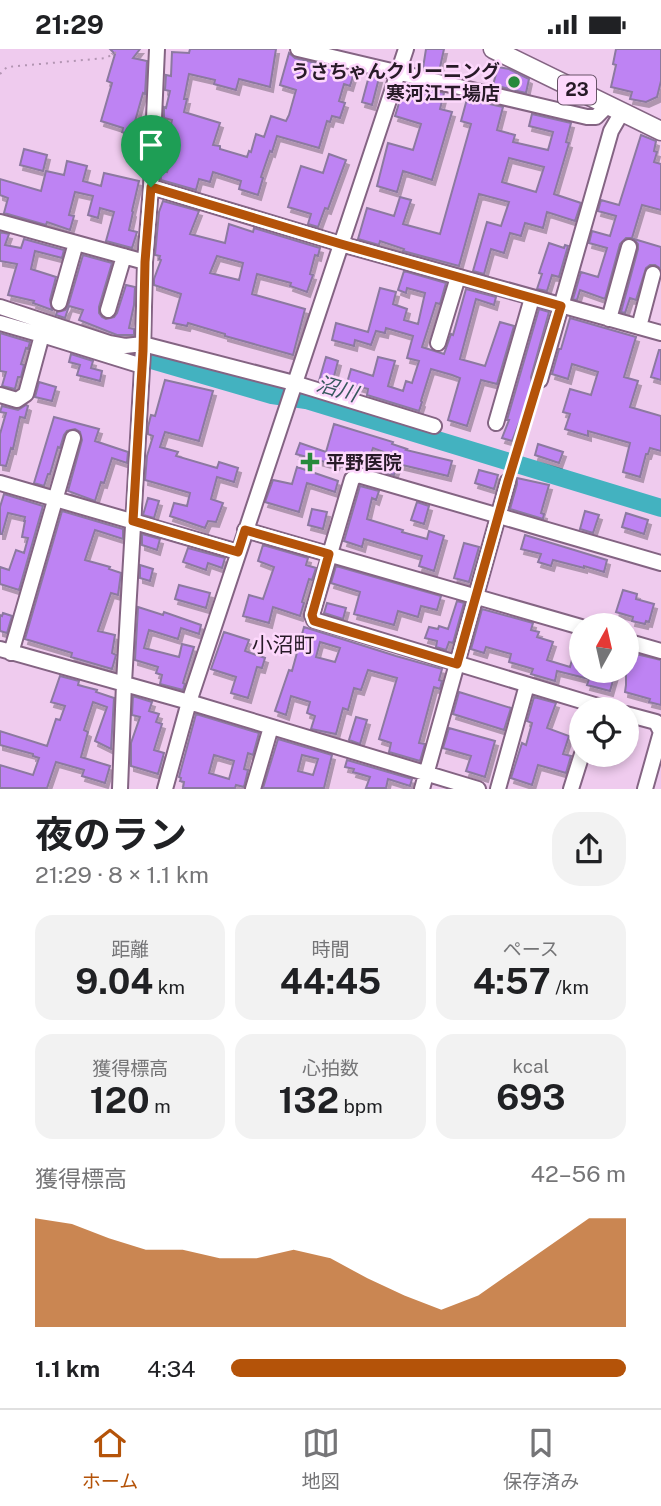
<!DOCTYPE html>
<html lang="ja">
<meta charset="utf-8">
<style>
:root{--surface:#fff;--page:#f2f2f2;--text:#202124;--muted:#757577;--line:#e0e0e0;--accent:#b45309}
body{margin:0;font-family:"Public Sans","Noto Sans JP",sans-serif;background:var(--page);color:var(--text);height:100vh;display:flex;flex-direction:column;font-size:26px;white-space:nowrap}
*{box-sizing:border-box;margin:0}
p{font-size:23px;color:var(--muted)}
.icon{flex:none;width:38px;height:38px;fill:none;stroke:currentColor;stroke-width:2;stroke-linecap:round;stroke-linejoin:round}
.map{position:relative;height:740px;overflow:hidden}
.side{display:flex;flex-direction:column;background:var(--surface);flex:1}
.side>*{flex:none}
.needle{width:46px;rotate:8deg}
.fabs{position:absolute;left:569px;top:564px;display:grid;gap:14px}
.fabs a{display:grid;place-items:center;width:70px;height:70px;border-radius:50%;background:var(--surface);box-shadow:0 4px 10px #0003;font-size:35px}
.pin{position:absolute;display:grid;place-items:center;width:60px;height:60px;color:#fff;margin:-72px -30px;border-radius:50% 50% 50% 0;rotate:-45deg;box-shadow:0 0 7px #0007}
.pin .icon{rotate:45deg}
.round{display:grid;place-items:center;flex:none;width:74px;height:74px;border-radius:28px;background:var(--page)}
.head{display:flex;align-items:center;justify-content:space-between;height:119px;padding:0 35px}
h1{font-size:38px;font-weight:700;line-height:52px}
.stats{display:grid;grid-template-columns:repeat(3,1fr);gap:10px;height:119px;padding:7px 35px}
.stats div{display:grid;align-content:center;border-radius:18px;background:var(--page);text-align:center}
.stats b{font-size:35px;font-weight:700}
.stats small{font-size:19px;font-weight:400}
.stats p{font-size:19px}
.chart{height:196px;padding:14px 35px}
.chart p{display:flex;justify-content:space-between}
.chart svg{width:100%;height:126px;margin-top:7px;fill:var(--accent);opacity:.7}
ul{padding:0 35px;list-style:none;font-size:23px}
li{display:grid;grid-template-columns:112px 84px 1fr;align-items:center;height:52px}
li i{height:18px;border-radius:9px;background:var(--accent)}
.status{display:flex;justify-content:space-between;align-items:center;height:49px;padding:0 35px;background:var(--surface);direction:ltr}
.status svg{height:19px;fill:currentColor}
.menu{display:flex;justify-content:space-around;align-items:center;height:98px;border-top:2px solid var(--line);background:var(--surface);font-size:19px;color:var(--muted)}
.menu a{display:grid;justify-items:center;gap:4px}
.menu .current{color:var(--accent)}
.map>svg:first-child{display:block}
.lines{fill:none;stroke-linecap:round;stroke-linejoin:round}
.river{stroke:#43b2c0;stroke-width:18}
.building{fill:#be83f3;stroke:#8c79a0;stroke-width:2;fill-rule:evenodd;filter:url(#shadow)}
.minor-casing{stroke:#846483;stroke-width:18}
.major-casing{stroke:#846483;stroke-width:21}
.path{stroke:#b295b2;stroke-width:2;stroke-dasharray:2 5;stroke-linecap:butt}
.minor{stroke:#fff;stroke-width:14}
.major{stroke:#fff;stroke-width:18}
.route-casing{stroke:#fff;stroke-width:14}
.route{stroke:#b45309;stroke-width:9}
.poi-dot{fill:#28893c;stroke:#fdd8fc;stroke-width:2.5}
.labels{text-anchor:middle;stroke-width:5;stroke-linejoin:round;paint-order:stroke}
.shield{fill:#fdd8fc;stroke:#675367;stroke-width:2}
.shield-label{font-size:18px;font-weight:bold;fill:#271a27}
.poi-label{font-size:19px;font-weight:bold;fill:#271a27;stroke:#fdd8fc;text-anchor:end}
.water-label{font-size:21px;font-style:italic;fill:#37585d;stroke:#fdd8fc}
.neighbourhood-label{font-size:21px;fill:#271a27;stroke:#fdd8fc}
</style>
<div class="status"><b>21:29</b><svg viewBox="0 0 49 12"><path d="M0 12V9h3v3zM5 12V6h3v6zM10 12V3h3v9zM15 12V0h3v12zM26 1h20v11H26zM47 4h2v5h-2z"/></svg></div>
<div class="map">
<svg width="661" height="740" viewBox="0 0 661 740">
<defs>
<filter id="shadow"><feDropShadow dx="3" dy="5" stdDeviation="0" flood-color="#0004"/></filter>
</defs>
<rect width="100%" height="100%" fill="#efcbee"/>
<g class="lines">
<!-- river -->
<path class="river" d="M107,298L272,346L306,351L661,459"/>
</g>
<!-- building -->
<path class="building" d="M110,0H140L133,9L147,12L145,45L143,44L134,76L139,78L136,88L122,83L123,79L101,72L112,34L107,32L115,5Z
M190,0H276L270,38L239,30L236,41L214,35L215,31L189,25L184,50H187L184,63L220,74L213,96L220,97V100L247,108L249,102L251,103L256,85L264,88L271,67L286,72L289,66L296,41L280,36L289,4L295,9L341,20V22L353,27L350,37L344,35L339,52L345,54L340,69L332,67L330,73L327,72L319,99L277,87L272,103L270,102L261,128L263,129L258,146L239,140L241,132L213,123L210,133L199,130L196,141L161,131V122L167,123L174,101L162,97L163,85L168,87L172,71L164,69V58L166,59L170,42L165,41L166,26L171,27L172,3L189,4Z
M426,0H444L439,23L423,19Z
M616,0H661V32L657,48L646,53L630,50L632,43L611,38L616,16L613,15Z
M498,18L509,20L529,30L526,44L493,36Z
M369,27L379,29L372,56L362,53Z
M410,36L444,44L440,60L452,63L432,131L403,122L397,143L377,137L388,94L413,101L421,75L395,67L400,51L405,52Z
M467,50L503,58L497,81L515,86L513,93L548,101L553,83L529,77L532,65L571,74L566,93L569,94L554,145L581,154L575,172L547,163L543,179L525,174L521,187L510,184L504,204L491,200L484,225L473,222L487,173L501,177L509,153L479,145L459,217L403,202L404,200L380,192L379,196L358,190L367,159L394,167L400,148L411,151L403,175L440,185L471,75L461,72ZM509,109L544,118L536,143L502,133Z
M641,86L656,92L654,102L657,103L654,113L661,115V161L642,156L632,189H626L620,195L605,250L580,241L577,251L573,250L581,223L598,228L607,199L589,194L592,182L610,187L616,167L598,162L601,151L619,156Z
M24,100L47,106L43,122L20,116Z
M329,105L346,111L328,160L325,159L318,178L308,175L311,165L288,158L301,117L323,124Z
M67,112L87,117L83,132L101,137L104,124L139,132L132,162L133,163L129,181L137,183L132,199L106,192L114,163L100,159L98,169L88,166L93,147L75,143L69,166L74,167L70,181L47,173L46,176L4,164L8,149L0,146V130L41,142L46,122L64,126Z
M163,152L199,162L190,185L225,194L229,175L253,183L254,179L320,199L318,207L315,206L310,225L313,226L307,243L290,237L291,234L257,225L252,245L305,260L293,306L225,287V285L188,274L187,277L173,274L181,245L154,236V230L161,211L159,210L160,207L155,206L159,163ZM217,207L243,214L239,231L210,224Z
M0,183L9,185L5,196L21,199L24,190L64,201L62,209L35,202L31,220L56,228L50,251L52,261L33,254L34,252L8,246L17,215L0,212Z
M634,190L661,198V220L655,216H650L646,219L636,251L630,249L625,264L621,263L638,200V195Z
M549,194L564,199L565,196L568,197L559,228L552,226L547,242L537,240L542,225L539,224Z
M83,206L112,214L99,258V264L102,268L106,270L114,268L117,264L126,236L135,238L134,256L129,279L134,280V286H117L79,271L83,261L69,257L65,269L56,266L57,263L65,261L68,257Z
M404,222L446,234L440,255L436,254L422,298L444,305L451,285L453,286L466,240L496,248L494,256L476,250L460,310L485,317L500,273L514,277L497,335L481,331L467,377L448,371L460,329L452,326L431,320L421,352L422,353L419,362L367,346L368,340L347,334L351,320L373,327L378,308L395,312L388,337L403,342L406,332L412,334L419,312L407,309L413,287L386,279L385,284L376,282L371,296L355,291L354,297L332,291L336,274L368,283L380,239L396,243L393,255L407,260L404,271L418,275L425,244L407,239L406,244L398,241Z
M539,260L549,263L531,328L532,335L526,357L521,375L519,374L512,392L502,389L509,371H507Z
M570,269L636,288L624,328L638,332L630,358L661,367V402L650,399L648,405H646L640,428L623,423L630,394L588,382V387L565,380L570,365L563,363L570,340L591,346L598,323L572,315L568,330L552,325L559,300H561Z
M0,284L30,293L28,300L26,299L21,315L24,316L21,328H18L15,340L2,337L6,323L0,322Z
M659,301H661V331L651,328Z
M71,305L93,312L91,319L102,322L100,332L77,326L80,316L69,313Z
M326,308L338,312L332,335L319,332Z
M165,331L213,342L199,392L165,383L160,398L178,403L176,407L217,419L219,413L238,419L234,433L217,428L211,450L223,454L216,473L208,472L205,479L170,467L174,454L187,457L190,444L145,431L147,407L153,387L148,385V378L151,366L155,367Z
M39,333L56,338L52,352L35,348Z
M26,356L28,357L25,369L20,368L13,400L11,399L6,417L0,416V385L6,364L0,363L2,357L18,361Z
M54,368L99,380L95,392L128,403L127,414L112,409L104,434L101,433L95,452L68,442L82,391L80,383L75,380L67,382L64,386L60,399L58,398L50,425H48L44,437L34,434Z
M334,375L393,393L392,395L407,400L406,401L452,412L448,427L398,415L394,426L386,424L392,406L373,399L366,418L357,416L353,418L338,412L336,416L296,405L300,394L326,403Z
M538,395L563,403L559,414L535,406Z
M297,418L338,432L335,443L307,434L299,463L265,453L273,431L292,435Z
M479,421L498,426L494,440L475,434Z
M517,429L549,436L541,464L544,465L543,470L510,460L517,435Z
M360,437L379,442L376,451L372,449L367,470L403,481L402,483L427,490L429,482L444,487L434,522L419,517L422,507L364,490L362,498L344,492Z
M4,445L43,457L19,541L0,535V518L9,521L16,501L24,504L28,489L22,488L25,472H24L25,468L8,464L2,485H0V458Z
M148,449L159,452L154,469L143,466Z
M417,453L429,457L424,475L411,471Z
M312,460L327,463L323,480L308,476Z
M62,462L123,480V490L95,481L85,511L110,518L109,520L121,524L118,546L111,544L98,582L115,586L112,604L116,606L112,620L71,608L72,604L25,590Z
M585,462L599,466L593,484L580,480Z
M626,464L648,471L644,485L622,478Z
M142,485L160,490L157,501L142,496Z
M525,486L607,511L604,523L584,517V519L553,511L551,517L538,513L541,505L521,500Z
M464,494L479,498L469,533L454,529Z
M263,496L308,509L306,516L316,519L312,531L309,530L302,553L304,554L300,567L273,558L269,574L243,567L249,546L263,550L274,518L258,512Z
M188,499L225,509L222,519L208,514L206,521L183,513Z
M140,516L153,520L150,532L140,529Z
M336,517L441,547L437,561L421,557L418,568L398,562L394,576L354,565L360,543L331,534Z
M179,536L210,544L206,559L175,550Z
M623,541L637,545L636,550L654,555L649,573L646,572L645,575L632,572L633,568L616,563Z
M457,552L464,554L453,594L449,593L446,601L436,598L437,592L425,589L429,578L438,580L439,577L448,580Z
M327,554L346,559L343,570L324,564Z
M138,558L163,566L164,563L201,576L199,585L181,579L178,590L149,581L144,599L179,608L182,595L194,598L183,634L185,635L183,641L160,635L162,626L156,624L158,618L135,611Z
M482,560L533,574L531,581L539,583L537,588L553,593L547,611L570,618L572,611L581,613V621H616L610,642L587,636L589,630L557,622L555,632L531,625L533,620L509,613L511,605L486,598L484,604L471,600Z
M3,564L12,567L7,584L0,582V566L2,567Z
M304,578L396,607L442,620L439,631L442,632L440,640L434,638L419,694L425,695L420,712L389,703L391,694L379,690L397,629L368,621L361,641L354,639L348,661L343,659L336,685L311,680L315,667L307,664L310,653L291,647L286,666L275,662L289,621L292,622ZM320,593L340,599L335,613L316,608Z
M224,583L249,591L245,602L265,609L262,619L257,618L248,649L231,644L236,628L211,620Z
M626,605L636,607V605L661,611V656L649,653L650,650L625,643L626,636Z
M60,627L79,632L78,636L97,641L96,643L114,649L111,700L95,692L107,658L93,653L84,681L88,683L81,708L110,717L105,734L82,727L84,721L56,713L47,739H0V716L33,726L39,709L33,707V705L0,696V682L47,697L56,670L60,671L65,657L51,653Z
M459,643L511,659L504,681L453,665Z
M133,647L152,653L149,662L159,665L156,673L162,675L154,701L164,704L158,725L131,717V694L140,668L132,666Z
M534,648L556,654L547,679L569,687L563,705L571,707L566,724L538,716L532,736L511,729L522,694L526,696L532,674L527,672Z
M196,665L259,684L253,706L248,704L244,720L248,721L244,738L236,736L235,739H183L184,733L180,732L181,729L179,728ZM214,706L234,712L229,730L209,724Z
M356,668L367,671L360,695L349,691Z
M449,679L495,692L485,728L466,722L471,707L443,699Z
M278,690L332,706L324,739H263ZM302,706L318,710L313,726L298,722Z
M347,711L412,730L410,737L388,730L386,739H366L370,728L353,723L354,720L345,718Z"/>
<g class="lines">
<!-- minor casing -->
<g class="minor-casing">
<path id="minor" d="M298,0L587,68H596L608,56
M151,138L341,195L661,284
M0,173L145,213
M59,254L76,194
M0,258L109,294L125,297L143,295L294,334L434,377
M108,261L124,207
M609,270L629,198
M0,274L42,286L26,345L17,351L0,346
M639,278L653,225
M42,286L142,317
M438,294L458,228
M540,331L611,82L622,63
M496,374L532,249
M0,434L238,503
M245,481L581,578
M626,592L661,602
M0,600L189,653L478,740
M11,604L73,389
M608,660L314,571L312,566L352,430L358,426L661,514
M626,665L656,673L661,683L645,740
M120,740L124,634L143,302L145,213L151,138L157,0
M165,740L189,653L406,0
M253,740L271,678
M422,740L508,432
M498,740L527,636
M571,740L582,705"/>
</g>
<!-- major casing -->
<g class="major-casing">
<path id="major" d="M493,0L661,82"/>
</g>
<!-- path -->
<path class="path" d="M0,25L7,18L106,9L115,4L119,0
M512,420L536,342"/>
<!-- minor -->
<use href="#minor" class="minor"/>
<!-- major -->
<use href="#major" class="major"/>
</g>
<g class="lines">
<!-- route casing -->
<g class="route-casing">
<path id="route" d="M151,138L341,195L561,257L508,432L457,615L314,572L312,566L329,505L245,481L238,503L133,472L143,302L145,213Z"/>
</g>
<!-- route -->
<use href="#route" class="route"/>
</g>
<!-- markers -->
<g class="poi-dot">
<circle cx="514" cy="33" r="7"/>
<path d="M306.5 402.5h7v7h7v7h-7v7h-7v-7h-7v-7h7z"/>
</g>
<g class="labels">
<!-- shield labels -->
<rect class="shield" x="558" y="26.5" width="38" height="29" rx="5"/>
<g class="shield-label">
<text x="577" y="47">23</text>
</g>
<!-- poi labels -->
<g class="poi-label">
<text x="500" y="29">うさちゃんクリーニング<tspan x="500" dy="22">寒河江工場店</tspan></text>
<text x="326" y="420" text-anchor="start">平野医院</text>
</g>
<!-- water labels -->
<g class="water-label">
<text transform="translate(337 340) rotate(16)" y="7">沼川</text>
</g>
<!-- neighbourhood labels -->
<g class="neighbourhood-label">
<text x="283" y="603">小沼町</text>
</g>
</g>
</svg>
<div class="fabs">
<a><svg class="needle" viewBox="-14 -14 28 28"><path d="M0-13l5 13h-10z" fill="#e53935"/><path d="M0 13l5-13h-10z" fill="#757577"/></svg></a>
<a><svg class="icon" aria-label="locate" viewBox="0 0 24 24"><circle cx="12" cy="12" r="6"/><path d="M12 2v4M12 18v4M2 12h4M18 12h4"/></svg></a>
</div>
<div class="pin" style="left:151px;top:138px;background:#1e9e55"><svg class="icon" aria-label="arrive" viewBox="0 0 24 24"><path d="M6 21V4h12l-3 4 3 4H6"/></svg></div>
</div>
<section class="side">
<div class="head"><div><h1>夜のラン</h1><p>21:29 · 8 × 1.1 km</p></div><a class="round"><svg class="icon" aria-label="share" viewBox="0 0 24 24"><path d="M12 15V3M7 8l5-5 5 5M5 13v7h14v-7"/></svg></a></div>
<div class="stats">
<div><p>距離</p><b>9.04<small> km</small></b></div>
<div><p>時間</p><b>44:45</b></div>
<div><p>ペース</p><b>4:57<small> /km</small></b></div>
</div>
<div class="stats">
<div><p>獲得標高</p><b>120<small> m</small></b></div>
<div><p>心拍数</p><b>132<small> bpm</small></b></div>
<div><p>kcal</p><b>693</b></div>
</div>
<div class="chart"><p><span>獲得標高</span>42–56 m</p>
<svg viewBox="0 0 160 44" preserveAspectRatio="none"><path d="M0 44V6L10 8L20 13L30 17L40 17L50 20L60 20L70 17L80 20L90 27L100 33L110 38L120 33L130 24L140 15L150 6L160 6V44z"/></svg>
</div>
<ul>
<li><b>1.1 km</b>4:34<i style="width:100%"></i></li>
</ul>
</section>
<nav class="menu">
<a class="current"><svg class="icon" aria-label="home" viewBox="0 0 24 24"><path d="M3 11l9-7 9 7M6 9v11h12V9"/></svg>ホーム</a>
<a><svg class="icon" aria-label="map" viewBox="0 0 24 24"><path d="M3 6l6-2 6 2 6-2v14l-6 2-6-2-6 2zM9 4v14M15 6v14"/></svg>地図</a>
<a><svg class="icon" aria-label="saved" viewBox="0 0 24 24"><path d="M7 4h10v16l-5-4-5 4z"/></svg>保存済み</a>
</nav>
